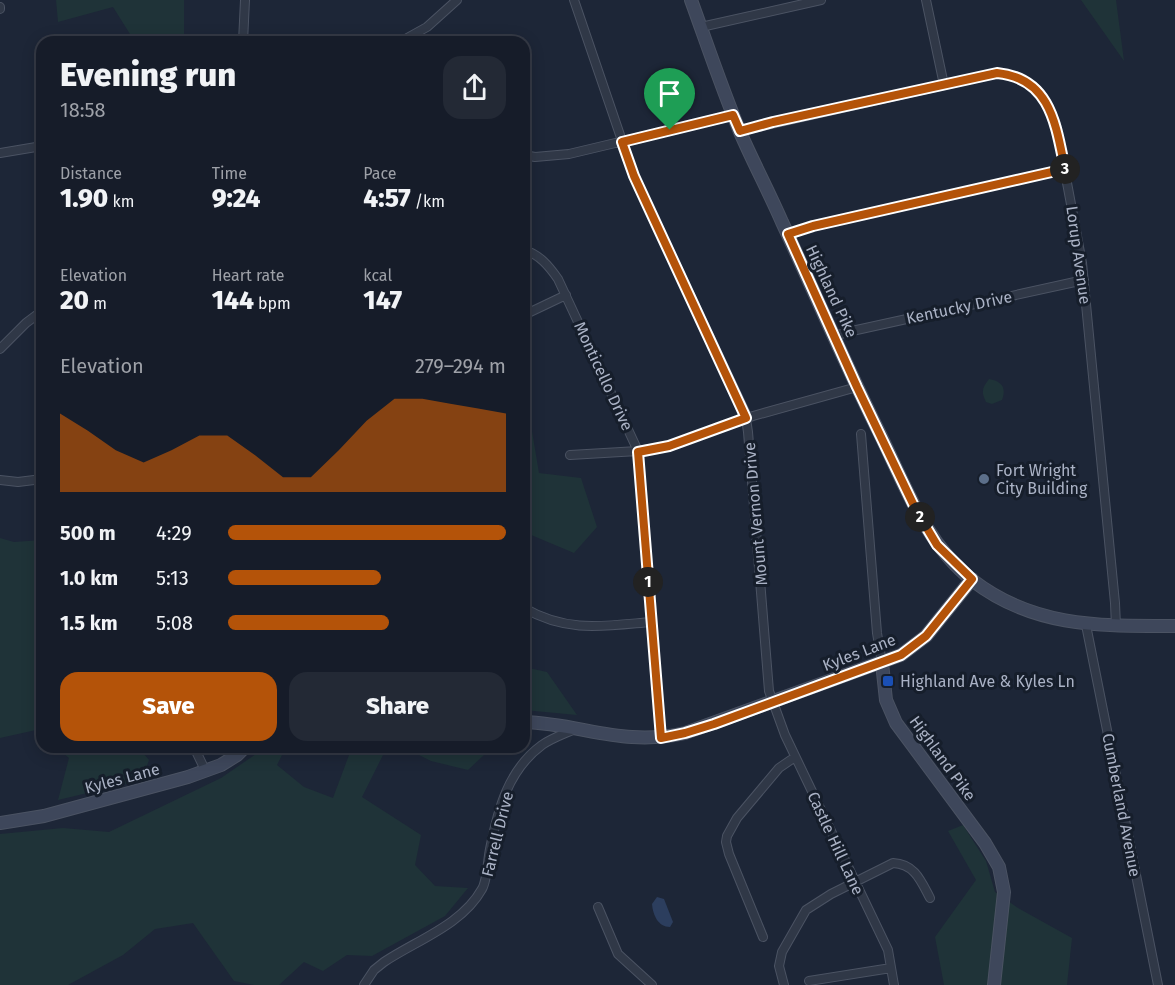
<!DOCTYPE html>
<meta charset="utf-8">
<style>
:root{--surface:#161c29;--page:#232935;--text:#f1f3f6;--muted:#9ea1a8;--line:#353a46;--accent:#b45309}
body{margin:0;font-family:"Fira Sans",sans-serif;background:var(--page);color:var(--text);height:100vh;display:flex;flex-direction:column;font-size:22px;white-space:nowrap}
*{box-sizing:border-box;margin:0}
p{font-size:20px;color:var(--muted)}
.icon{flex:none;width:33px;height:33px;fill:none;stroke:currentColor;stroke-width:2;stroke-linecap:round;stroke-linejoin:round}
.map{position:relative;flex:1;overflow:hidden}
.details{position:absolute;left:36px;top:36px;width:494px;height:717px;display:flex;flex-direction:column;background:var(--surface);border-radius:18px;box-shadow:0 3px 15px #0003,0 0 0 2px var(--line)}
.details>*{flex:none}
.pin{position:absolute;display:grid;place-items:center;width:51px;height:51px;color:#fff;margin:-62px -26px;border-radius:50% 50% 50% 0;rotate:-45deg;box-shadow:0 0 6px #0007}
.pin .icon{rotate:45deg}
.km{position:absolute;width:30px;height:30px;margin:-15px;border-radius:50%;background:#222;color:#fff;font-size:16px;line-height:30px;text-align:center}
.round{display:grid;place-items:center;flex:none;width:63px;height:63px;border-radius:18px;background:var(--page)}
.head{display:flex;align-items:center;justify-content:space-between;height:102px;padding:0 24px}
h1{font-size:33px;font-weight:800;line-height:45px}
.stats{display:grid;grid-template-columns:repeat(3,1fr);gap:9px;height:102px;padding:6px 24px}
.stats div{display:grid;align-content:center}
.stats b{font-size:26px;font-weight:800}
.stats small{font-size:16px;font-weight:400}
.stats p{font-size:16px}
.chart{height:168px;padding:12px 24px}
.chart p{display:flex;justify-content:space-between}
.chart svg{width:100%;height:108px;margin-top:6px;fill:var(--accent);opacity:.7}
.cta{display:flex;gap:12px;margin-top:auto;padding:12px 24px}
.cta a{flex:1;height:69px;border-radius:18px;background:var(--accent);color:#fff;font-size:24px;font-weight:800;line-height:69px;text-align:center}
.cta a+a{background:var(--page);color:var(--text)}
ul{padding:0 24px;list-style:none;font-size:20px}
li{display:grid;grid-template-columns:96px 72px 1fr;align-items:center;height:45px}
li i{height:15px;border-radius:8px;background:var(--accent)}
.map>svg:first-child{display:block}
.green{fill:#1f3338}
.water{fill:#2c3e5e}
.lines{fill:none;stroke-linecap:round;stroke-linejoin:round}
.street-casing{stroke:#4b5363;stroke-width:10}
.secondary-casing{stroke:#4b5363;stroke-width:14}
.street{stroke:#303847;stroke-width:8}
.secondary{stroke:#3e475b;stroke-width:12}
.route-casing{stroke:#fff;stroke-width:12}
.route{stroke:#b45309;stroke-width:8}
.service-dot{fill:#5c6f8a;stroke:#161e2b;stroke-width:2}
.transit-dot{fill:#1a4fb4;stroke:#161e2b;stroke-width:2}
.labels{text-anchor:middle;stroke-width:6;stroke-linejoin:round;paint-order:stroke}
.street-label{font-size:16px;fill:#aab2c5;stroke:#161e2b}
.poi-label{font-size:16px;fill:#aab2c5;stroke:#161e2b;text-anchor:start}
</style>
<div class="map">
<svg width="1175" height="985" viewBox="0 0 1175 985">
<rect width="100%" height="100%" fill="#1d2637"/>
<!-- green -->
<path class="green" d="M56,0H184V42H135L113,7L58,22Z
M1081,0H1116L1124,61Z
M989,379C1001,381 1007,387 1002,400L992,404L986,402C981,392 982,388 989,379Z
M524,410L531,425L539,473L581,478L597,527L574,553L524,532Z
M0,538L14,542L42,540V735L36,730L0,738Z
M524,667L547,672L577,715L524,710Z
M56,747H138L149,760L142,780L58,800L69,758Z
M261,747H286L277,765L304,787L333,798L352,747H387L362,797L421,835L415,865L435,886L468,888L445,916L372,956L347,955L323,971L304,962L279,985H254L234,981L193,923L155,929L123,955L68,985H0V834L63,828L109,832L221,778L256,754Z
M403,747H485L484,755L468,770L431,761Z
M963,825L986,861L995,892L1018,908L1072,938L1067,985H944L935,937L976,880L948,831Z"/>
<!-- water -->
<path class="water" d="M657,897L664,899L673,922L670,927C658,927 653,915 652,904Z"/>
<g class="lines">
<!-- street casing -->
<g class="street-casing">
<path id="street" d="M574,0L634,176L745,412L748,432L769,691L785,735L888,950L894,985
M926,0L944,85
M0,7V9
M701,27L821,0
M243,42L245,0
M400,42L427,27L457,0
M740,131L997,73L1017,77L1036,89L1048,106L1056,124L1082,263L1115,603L1116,626
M0,153L42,146
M524,155L535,157L569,154L733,115
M788,234L813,226L1065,169
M524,250C539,254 549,266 558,279L638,451L661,738
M524,315L566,295
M834,336L852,331L1084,280
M0,349L26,323L42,311
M861,434L877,633L882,663
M570,455L638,451L669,446L753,416L857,387
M0,480L18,482L42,479
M524,608C567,633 604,626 651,622
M1086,625L1158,985
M194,747L206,772
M598,907L618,954L652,985
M763,937L729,854L726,842L727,836L737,818L779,768L795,757
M809,981L891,968
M364,985L374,970L384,962C417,940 462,925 482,889C487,881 488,859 490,849C498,809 508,770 542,745C552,738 564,734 575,729
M784,985L779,966L782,952L806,910L831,894L893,863C915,864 921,881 930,898"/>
</g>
<!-- secondary casing -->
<g class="secondary-casing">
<path id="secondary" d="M691,0C707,44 722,89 740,132C753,162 769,192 782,222C813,289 842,357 875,424C903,479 922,540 972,580C1034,628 1101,626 1175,626
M882,663L886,700L896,723L985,843L999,867L1004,892L994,985
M524,722C583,724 623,747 685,733L901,655L926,636L972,579
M0,823L44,816L188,777L221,765L237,755L245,747"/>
</g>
<!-- street -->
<use href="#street" class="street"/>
<!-- secondary -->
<use href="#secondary" class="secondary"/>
</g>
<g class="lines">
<!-- route casing -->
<g class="route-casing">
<path id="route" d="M997,73C1051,78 1056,126 1065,169L813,226L788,234L857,387L916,510L937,545L972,579L926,636L901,655L714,724L685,733L661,738L638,452L669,446L746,418L634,176L622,142L733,115L740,131L773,122Z"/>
</g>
<!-- route -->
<use href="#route" class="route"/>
</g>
<!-- markers -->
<circle class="service-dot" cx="984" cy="479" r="6"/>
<rect class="transit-dot" x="882" y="675" width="12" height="12" rx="3"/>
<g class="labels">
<!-- street labels -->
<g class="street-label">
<text transform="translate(1079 255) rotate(82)" y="6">Lorup Avenue</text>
<text transform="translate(832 291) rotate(65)" y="6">Highland Pike</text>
<text transform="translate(959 307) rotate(-12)" y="6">Kentucky Drive</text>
<text transform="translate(604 376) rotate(65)" y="6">Monticello Drive</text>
<text transform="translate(755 514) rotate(-95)" y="6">Mount Vernon Drive</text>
<text transform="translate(859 652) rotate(-21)" y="6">Kyles Lane</text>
<text transform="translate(943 758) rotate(54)" y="6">Highland Pike</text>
<text transform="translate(122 778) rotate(-15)" y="6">Kyles Lane</text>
<text transform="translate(1122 805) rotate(79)" y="6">Cumberland Avenue</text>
<text transform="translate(497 834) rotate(-76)" y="6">Farrell Drive</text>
<text transform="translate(836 843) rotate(65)" y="6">Castle Hill Lane</text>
</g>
<!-- poi labels -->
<g class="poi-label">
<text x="996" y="476">Fort Wright<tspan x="996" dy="18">City Building</tspan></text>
<text x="900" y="687">Highland Ave &amp; Kyles Ln</text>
</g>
</g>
</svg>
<div class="pin" style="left:670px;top:130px;background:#1e9e55"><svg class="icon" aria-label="arrive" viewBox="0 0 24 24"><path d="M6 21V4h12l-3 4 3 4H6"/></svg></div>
<b class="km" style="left:648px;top:582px">1</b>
<b class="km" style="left:920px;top:517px">2</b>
<b class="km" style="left:1065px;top:169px">3</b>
<section class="details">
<div class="head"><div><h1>Evening run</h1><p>18:58</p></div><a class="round"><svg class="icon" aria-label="share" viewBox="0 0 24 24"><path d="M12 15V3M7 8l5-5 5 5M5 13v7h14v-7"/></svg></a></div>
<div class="stats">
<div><p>Distance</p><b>1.90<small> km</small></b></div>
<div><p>Time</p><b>9:24</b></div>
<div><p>Pace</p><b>4:57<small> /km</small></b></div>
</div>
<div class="stats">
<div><p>Elevation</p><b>20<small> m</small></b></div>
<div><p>Heart rate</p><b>144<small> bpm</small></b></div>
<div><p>kcal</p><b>147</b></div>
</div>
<div class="chart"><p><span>Elevation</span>279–294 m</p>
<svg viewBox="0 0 160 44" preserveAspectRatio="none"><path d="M0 44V12L10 19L20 27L30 32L40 27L50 21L60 21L70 29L80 38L90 38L100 27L110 15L120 6L130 6L140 8L150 10L160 12V44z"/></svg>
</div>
<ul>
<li><b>500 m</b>4:29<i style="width:100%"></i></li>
<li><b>1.0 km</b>5:13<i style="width:55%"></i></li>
<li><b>1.5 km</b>5:08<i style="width:58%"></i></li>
</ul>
<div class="cta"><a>Save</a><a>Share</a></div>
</section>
</div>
